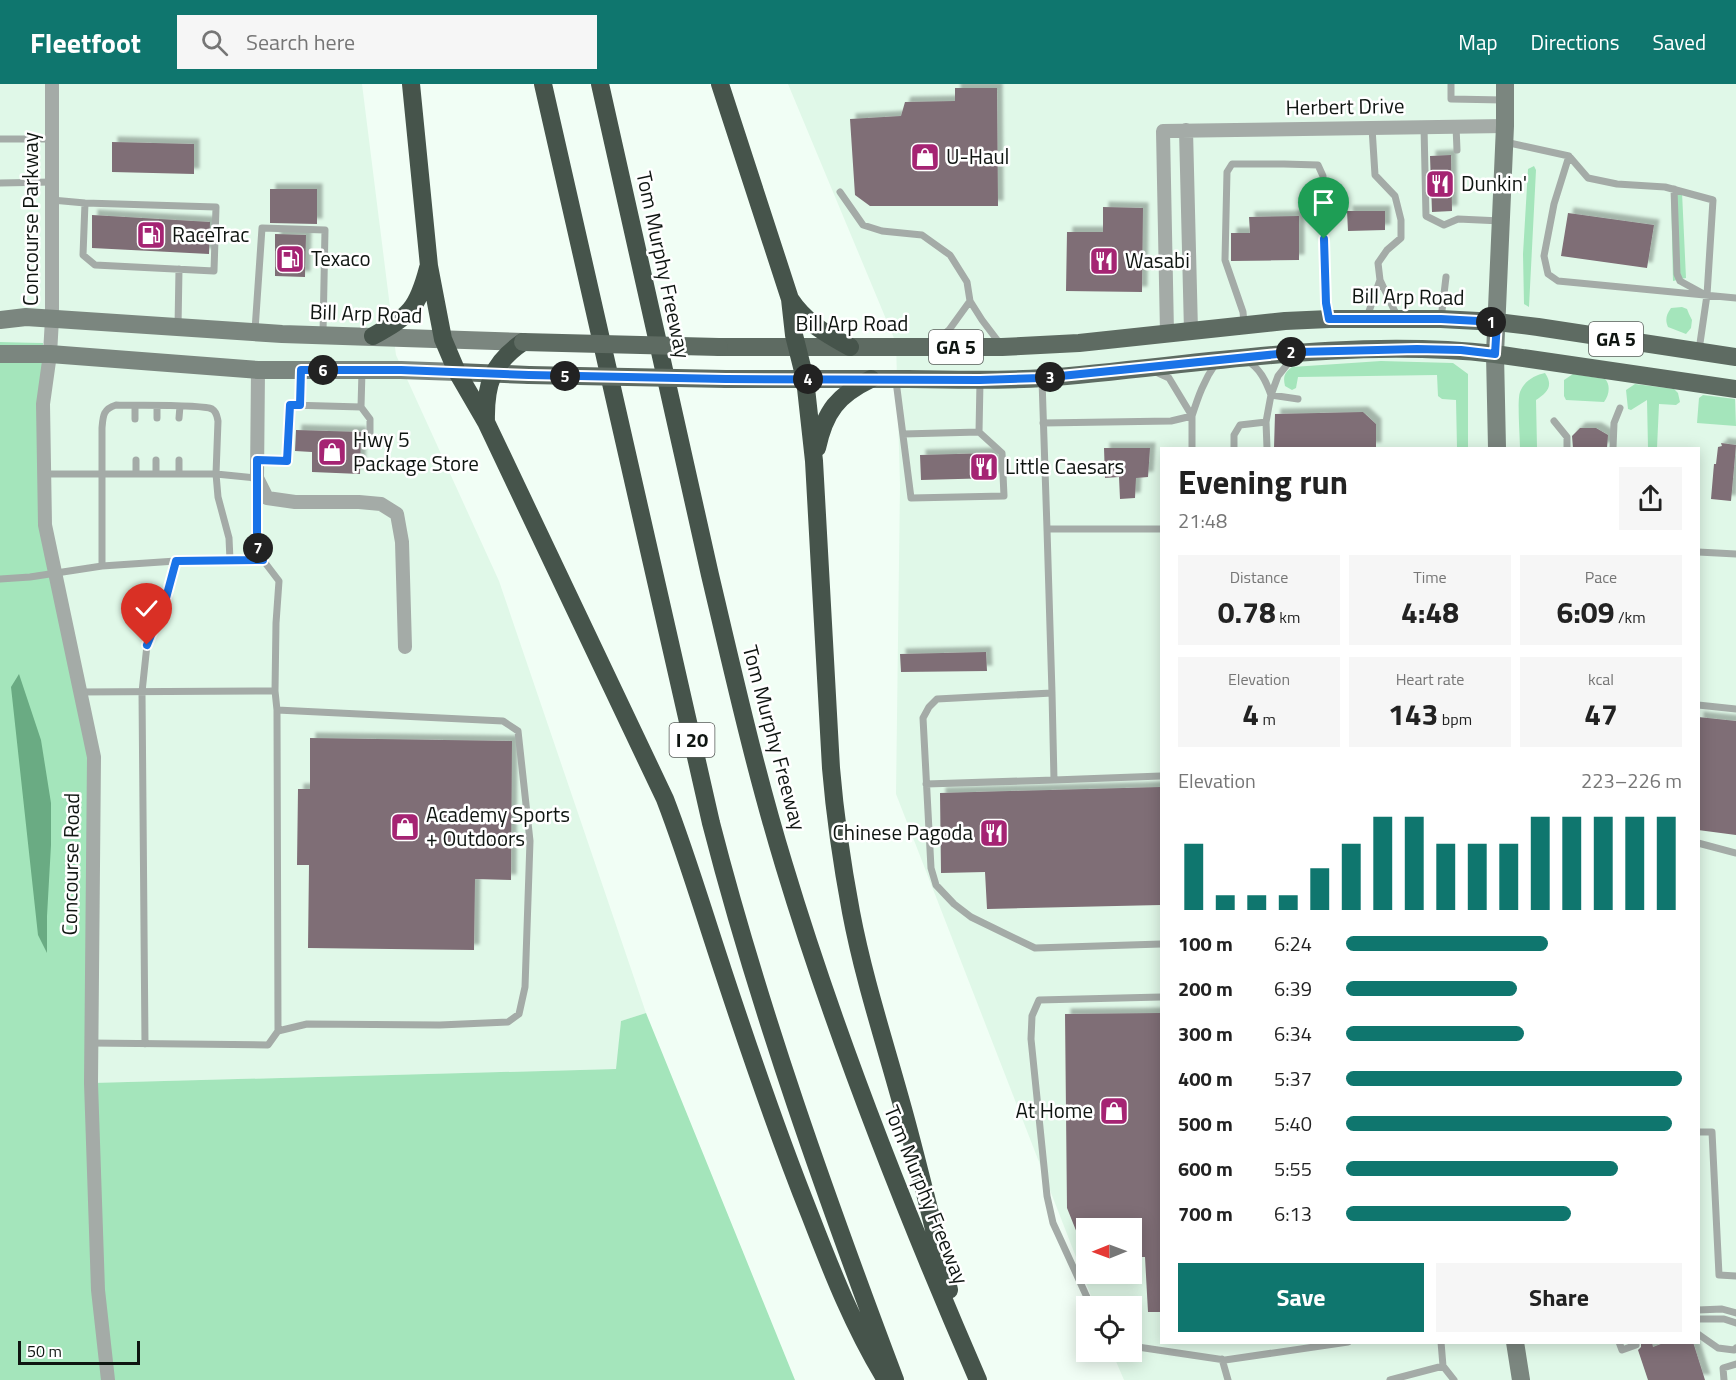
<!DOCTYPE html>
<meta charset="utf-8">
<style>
:root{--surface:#fff;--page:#f6f6f6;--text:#222;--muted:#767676;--accent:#0f766e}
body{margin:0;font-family:"Titillium Web",sans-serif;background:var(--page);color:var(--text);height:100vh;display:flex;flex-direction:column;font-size:22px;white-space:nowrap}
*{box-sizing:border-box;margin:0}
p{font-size:20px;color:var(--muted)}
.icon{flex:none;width:33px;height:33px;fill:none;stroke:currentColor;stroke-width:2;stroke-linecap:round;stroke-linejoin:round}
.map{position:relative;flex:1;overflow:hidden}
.side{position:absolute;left:1160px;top:363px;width:540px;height:897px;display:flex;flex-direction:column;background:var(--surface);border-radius:0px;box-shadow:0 3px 15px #0003}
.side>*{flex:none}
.needle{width:39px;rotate:269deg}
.tools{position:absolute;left:1076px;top:1134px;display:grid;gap:12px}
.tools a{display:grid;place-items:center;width:66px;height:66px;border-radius:0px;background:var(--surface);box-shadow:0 3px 15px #0003;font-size:30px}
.scale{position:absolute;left:18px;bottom:15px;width:122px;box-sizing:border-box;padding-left:6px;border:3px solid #0f1511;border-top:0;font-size:16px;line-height:21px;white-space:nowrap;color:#0f1511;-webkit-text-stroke:4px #fff;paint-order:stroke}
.pin{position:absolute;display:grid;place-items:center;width:51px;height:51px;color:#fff;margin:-62px -26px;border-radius:50% 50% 50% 0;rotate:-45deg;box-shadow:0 0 6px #0007}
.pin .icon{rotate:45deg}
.km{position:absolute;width:30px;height:30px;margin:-15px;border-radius:50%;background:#222;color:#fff;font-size:16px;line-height:30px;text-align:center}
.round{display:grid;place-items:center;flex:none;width:63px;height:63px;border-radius:0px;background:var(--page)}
.head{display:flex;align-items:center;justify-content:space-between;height:102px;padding:0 18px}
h1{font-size:33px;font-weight:700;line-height:45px}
.metrics{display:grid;grid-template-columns:repeat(3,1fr);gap:9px;height:102px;padding:6px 18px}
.metrics div{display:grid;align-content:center;border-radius:0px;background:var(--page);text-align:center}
.metrics b{font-size:30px;font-weight:700}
.metrics small{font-size:16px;font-weight:400}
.metrics p{font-size:16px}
.chart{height:168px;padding:12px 18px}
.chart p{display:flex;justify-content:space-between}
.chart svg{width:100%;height:108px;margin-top:6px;stroke:var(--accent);stroke-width:6}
.cta{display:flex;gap:12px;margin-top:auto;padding:12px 18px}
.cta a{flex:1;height:69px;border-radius:0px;background:var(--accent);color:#fff;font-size:24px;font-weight:700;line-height:69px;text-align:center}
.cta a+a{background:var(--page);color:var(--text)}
ul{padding:0 18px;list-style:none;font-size:20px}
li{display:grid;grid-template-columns:96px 72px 1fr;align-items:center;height:45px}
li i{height:15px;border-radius:8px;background:var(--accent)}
header{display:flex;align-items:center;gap:36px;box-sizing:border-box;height:84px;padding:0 30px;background:var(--accent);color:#fff}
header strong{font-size:28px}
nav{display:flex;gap:33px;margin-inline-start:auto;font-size:21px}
.search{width:420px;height:54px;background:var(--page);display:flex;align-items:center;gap:15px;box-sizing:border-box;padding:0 21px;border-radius:0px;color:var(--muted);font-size:22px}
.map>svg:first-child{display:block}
.built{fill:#e0f8e8;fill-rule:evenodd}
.green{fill:#a4e5bb}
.water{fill:#6aab83}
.building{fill:#7f6e76;filter:url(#shadow)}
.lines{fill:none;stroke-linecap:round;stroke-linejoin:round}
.service{stroke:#a4aba7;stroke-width:7}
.minor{stroke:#a4aba7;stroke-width:14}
.secondary{stroke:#7b867f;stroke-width:18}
.primary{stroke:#5e6b62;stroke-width:18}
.motorway{stroke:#46544b;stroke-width:18}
.primary-bridge{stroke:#5e6b62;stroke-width:18}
.route-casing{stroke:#fff;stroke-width:12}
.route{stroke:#1a73e8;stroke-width:8}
.labels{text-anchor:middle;stroke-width:5;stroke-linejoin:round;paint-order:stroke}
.shield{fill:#fff;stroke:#575b58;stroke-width:1.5}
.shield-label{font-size:20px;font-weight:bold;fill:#0f1511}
.street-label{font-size:21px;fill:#0f1511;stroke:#fff}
.poi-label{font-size:21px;fill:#0f1511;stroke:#fff;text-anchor:start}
</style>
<header>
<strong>Fleetfoot</strong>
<div class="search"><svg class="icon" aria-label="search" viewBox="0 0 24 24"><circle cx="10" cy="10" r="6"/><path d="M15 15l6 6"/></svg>Search here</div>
<nav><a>Map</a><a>Directions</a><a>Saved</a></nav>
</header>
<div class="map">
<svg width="1736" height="1296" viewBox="0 0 1736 1296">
<defs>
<filter id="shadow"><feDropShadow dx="5.5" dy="-5.5" stdDeviation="1.5" flood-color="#0004"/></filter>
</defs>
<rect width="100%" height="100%" fill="#f1fef5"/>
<!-- built -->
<path class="built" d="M0,0H362L396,271L499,497L646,929L621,937L617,985L91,999L45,441L42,259L0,258Z
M788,0H1736V1296H1124L1112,1268H1131V1222H1095L896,710L900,401L896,259ZM1161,364H1698V1258H1161ZM1086,1144H1131V1190H1086Z"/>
<!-- green -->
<path class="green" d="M1534,82L1536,86L1529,223L1524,220L1523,170L1528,85Z
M1682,108L1686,194L1673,197L1671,109Z
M1682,223L1687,225L1689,230L1692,236L1691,244L1686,250L1668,243C1665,236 1666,231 1671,224Z
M0,258L43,259L45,441L94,673L91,999L616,985L621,937L646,929L795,1296H0Z
M1381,277L1453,279L1468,290V364H1457L1456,316L1442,315L1438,312L1437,291L1298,293L1296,304L1292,306L1285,302C1283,293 1284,289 1292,283Z
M1545,289C1554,302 1547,309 1536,316L1537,364H1520C1520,353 1517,316 1520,308C1524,297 1535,291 1545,289Z
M1573,290L1605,295C1611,301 1609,312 1604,318L1566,316L1564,312V296Z
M1635,300L1674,305L1678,309L1680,318L1676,321L1659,320L1657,364H1648L1647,316L1631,326L1628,325L1626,306Z
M1703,311L1735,315L1736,342L1697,339L1699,314Z"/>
<!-- water -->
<path class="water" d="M19,590L41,656L51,719V761L47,832V869L38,851L11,603Z"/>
<!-- building -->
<path class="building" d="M955,4H997L998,122H870L855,111L850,35L901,32L905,18L955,17Z
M112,58L194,60V90L112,88Z
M1451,71L1452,127L1432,128L1430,72Z
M270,105H317V140L270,139Z
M1103,123L1143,124L1142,208L1066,207L1067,148H1103Z
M1347,127H1385V146L1348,147Z
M1568,129L1654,141L1647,184L1561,172Z
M92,131L210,138L209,170L92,164Z
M1299,132V176L1231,177V149H1250L1249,133Z
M275,150L306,151L305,193L275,192Z
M1363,328L1376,340V364H1274L1275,330Z
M1580,344H1596L1608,351L1607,364H1573L1572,352Z
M296,346L361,348L360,390L312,388V368L295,367Z
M1721,359L1736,361L1731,417L1711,415L1714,380H1716L1718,363L1722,362Z
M1104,364H1150L1148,393L1136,394L1135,414L1120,415L1119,393L1105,394Z
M993,369L995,394L921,396L920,371Z
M986,568L987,587L901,588L900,570Z
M1698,633L1736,637V751L1698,746Z
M310,654L512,657L511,796L475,795L474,866L308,864L309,781H297L298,705H310Z
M1161,703V821L987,825L985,788L941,789L940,709Z
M1161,929V1228H1148L1145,1173H1131V1144H1086L1085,1169L1067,1124L1065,930Z
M1641,1258H1652L1653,1263L1666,1258H1693L1705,1296H1648L1638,1266L1641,1263Z"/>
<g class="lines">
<!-- service -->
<path class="service" d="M1451,0V15L1503,16
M1456,42L1457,66
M1424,43L1426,132L1444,141L1458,135L1501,137
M1372,44L1375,91L1395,112L1401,136V154L1387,166L1378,179L1380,196L1397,232
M0,55H52
M1505,58L1569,72L1588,94L1617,100L1665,103L1713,116L1707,211L1699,266
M1569,72L1554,120L1544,172L1548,190L1558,197L1736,214
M0,99L52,98
M1674,105L1677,190L1680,197L1702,209
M840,108L863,141L882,147L922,151L950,171L967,198L970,217
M52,116L85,119L216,123L214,187L95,181L83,171L85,119
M1367,233L1380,196
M1441,235L1446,193
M1244,239L1243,228L1225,176L1227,88L1232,80H1284L1318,81L1323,92L1326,219L1328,233
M178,243L179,185
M255,246L262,144L325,146L323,249
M934,259L949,246L970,217L982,236L1001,261
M1246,276C1260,284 1266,297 1271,311L1278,292L1294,272
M1156,288L1169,294L1192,332C1198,313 1204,296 1216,279
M1042,296L1047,445H1161
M896,297L911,414L1004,412L1002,369L979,348L903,350
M300,321L301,288
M135,322V335
M361,323L362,287
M157,334V322
M179,334L180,322
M1554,337L1567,353V364
M1043,339L1171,337L1192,332V364
M979,348L980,298
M1234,364V351L1240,341L1266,338
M1267,364L1266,338L1271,311L1298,315
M1613,364L1614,339L1620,324
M136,376V389
M257,376L287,377L290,321L361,323L370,335V359
M156,389V376
M45,390H216L257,394V461L263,476L279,497L276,539L275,607
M179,390V376
M1047,445L1052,609L937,615L929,623L923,634L931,784L936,801L954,820L971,833L1035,864L1161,860
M1698,468L1736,470
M102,482V344C103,332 103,325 116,321C132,322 202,320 212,325C217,328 217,333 218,337L216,390L218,413L229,454L230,476
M0,495L30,493L102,482L176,477
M79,608L275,607L277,626L503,637L518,647L530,757L525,903L519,930L508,938L440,941L307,940L278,947L268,961L90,959
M1052,609L1054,696L1161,692
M1698,621L1736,625
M277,626L278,947
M926,700L1054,696
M1698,759L1736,769
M145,960L142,608L147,561L166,514L176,477L263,476
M1698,1048H1712L1719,1191L1736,1192
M1091,1222L1053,1139L1047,1112L1031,955L1032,932L1039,916L1161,913
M1698,1226L1722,1225L1736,1229
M1698,1235H1724L1736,1239
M1698,1250L1718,1264L1734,1266L1736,1264
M1441,1258L1443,1282L1454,1296
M1619,1258L1622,1266L1636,1261
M1131,1262L1225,1276L1348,1258
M1222,1275L1228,1296
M1390,1296L1443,1282
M1724,1296L1723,1284L1736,1280"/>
<!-- minor -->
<path class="minor" d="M52,0V235L50,270L43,320L45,441L94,673L91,999L98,1206L108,1296
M1186,46L1191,247
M1167,249L1163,47L1505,42
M258,286L257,394L267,414L295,418H359L381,420L397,430L402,458L405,563"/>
<!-- secondary -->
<path class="secondary" d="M0,236L26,233L282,250L523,258
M0,270H50L258,286H401L457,288
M1497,364L1495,270L1505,42V0
M1515,1258L1521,1296"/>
<!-- primary -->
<path class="primary" d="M719,263H1002L1079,259L1285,237L1329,235H1441L1497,238L1538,243L1736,273
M457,288L529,291
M726,295C787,295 847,295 908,295C953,296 999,297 1044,294C1194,282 1344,253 1495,270L1736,305"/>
<!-- motorway -->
<path class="motorway" d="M411,0L429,182L443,255L457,288L486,338L665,715C687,772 704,830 723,887C750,969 778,1051 810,1131C832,1188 854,1244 886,1296
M543,0L711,739C760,929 826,1113 895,1296
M600,0C636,164 672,328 710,491C733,588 755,686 784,781C837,957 905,1128 978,1296
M720,0L790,215L794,251L805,295L814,377L831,684C835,732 842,780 851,828C865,902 890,974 909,1047C923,1100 936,1153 949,1206
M790,215C805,238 826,250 850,263
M373,252C410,231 417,226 428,184
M486,338C485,301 492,279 523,258
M817,364C825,327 838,311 871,295"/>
<!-- primary-bridge -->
<path class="primary-bridge" d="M523,258L719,263
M529,291L726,295"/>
</g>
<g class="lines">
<!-- route casing -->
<g class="route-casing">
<path id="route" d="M147,561L166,514L176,477L263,476L257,461V376L287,377L290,321H300L301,286H401L529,291L726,295L980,296L1041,294L1298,268L1417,265L1461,266L1495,270L1497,238L1441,235H1329L1326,219L1324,155"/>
</g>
<!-- route -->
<use href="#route" class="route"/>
</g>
<!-- icons -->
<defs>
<g id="shop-square" transform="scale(1.5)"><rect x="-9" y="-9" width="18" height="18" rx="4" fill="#a52473" stroke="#fff"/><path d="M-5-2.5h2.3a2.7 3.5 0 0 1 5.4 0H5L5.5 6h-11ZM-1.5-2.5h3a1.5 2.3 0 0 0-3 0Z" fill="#fff"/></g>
<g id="restaurant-square" transform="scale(1.5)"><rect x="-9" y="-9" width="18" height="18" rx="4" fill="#a52473" stroke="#fff"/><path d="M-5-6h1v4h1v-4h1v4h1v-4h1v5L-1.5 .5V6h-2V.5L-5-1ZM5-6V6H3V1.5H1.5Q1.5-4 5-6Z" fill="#fff"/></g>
<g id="fuel-square" transform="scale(1.5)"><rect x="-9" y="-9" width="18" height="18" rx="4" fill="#a52473" stroke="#fff"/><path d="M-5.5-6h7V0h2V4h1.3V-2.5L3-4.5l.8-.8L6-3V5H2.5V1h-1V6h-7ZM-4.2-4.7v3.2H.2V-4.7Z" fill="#fff"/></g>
</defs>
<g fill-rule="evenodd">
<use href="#shop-square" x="925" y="73"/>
<use href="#restaurant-square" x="1440" y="100"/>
<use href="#fuel-square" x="151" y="151"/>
<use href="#fuel-square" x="290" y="175"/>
<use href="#restaurant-square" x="1104" y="177"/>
<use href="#shop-square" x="332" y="368"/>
<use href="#restaurant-square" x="984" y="383"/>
<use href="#shop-square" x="405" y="743"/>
<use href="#restaurant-square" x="994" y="749"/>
<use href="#shop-square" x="1114" y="1027"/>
</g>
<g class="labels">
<!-- shield labels -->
<g class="shield">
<rect x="1589" y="238" width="54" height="34" rx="4.5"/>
<rect x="929" y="246" width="54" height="34" rx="4.5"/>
<rect x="669.5" y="639" width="45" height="34" rx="4.5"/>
</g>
<g class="shield-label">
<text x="1616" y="262">GA 5</text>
<text x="956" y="270">GA 5</text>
<text x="692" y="663">I 20</text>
</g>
<!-- street labels -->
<g class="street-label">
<text transform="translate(1345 23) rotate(-1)" y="7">Herbert Drive</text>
<text transform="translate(31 135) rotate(-90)" y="7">Concourse Parkway</text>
<text transform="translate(663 181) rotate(78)" y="7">Tom Murphy Freeway</text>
<text transform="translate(1408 213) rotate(1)" y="7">Bill Arp Road</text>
<text transform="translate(366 230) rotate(2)" y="7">Bill Arp Road</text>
<text x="852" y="247">Bill Arp Road</text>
<text transform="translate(774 654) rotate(75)" y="7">Tom Murphy Freeway</text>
<text transform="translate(71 780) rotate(-89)" y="7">Concourse Road</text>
<text transform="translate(926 1111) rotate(68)" y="7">Tom Murphy Freeway</text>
</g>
<!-- poi labels -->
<g class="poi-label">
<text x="946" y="80">U-Haul</text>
<text x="1461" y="107">Dunkin'</text>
<text x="172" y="158">RaceTrac</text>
<text x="311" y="182">Texaco</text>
<text x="1125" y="184">Wasabi</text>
<text x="353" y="363">Hwy 5<tspan x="353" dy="24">Package Store</tspan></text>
<text x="1005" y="390">Little Caesars</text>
<text x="426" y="738">Academy Sports<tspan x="426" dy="24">+ Outdoors</tspan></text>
<text x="973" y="756" text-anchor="end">Chinese Pagoda</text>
<text x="1093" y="1034" text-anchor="end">At Home</text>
</g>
</g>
</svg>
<div class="tools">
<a><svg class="needle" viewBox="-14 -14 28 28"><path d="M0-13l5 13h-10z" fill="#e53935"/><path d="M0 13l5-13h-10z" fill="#767676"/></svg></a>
<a><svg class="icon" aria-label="locate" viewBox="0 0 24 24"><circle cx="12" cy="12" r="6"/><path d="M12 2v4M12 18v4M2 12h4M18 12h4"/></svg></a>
</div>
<div class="scale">50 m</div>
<div class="pin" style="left:1324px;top:155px;background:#1e9e55"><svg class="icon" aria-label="arrive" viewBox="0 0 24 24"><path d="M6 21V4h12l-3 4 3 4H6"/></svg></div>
<div class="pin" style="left:147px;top:561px;background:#d93025"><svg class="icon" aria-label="check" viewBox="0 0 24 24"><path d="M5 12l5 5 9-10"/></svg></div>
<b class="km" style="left:1491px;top:238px">1</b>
<b class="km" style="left:1291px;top:268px">2</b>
<b class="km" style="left:1050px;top:293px">3</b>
<b class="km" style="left:808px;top:295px">4</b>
<b class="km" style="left:565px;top:292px">5</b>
<b class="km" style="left:323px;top:286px">6</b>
<b class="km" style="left:258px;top:464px">7</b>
<section class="side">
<div class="head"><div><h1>Evening run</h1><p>21:48</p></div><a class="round"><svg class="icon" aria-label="share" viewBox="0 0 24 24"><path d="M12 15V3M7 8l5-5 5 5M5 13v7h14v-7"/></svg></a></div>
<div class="metrics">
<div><p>Distance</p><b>0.78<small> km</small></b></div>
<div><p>Time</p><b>4:48</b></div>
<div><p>Pace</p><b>6:09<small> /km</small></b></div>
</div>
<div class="metrics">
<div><p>Elevation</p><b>4<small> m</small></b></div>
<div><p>Heart rate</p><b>143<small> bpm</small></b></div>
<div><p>kcal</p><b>47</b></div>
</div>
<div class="chart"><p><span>Elevation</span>223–226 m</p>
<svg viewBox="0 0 160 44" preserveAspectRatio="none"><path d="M5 44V17M15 44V38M25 44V38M35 44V38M45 44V27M55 44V17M65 44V6M75 44V6M85 44V17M95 44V17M105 44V17M115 44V6M125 44V6M135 44V6M145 44V6M155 44V6"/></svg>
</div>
<ul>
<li><b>100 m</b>6:24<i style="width:60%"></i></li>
<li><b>200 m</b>6:39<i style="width:51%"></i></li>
<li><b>300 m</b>6:34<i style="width:53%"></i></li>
<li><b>400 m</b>5:37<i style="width:100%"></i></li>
<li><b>500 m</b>5:40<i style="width:97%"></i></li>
<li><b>600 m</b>5:55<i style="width:81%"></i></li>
<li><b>700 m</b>6:13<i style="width:67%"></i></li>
</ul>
<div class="cta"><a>Save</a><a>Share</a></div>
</section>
</div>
